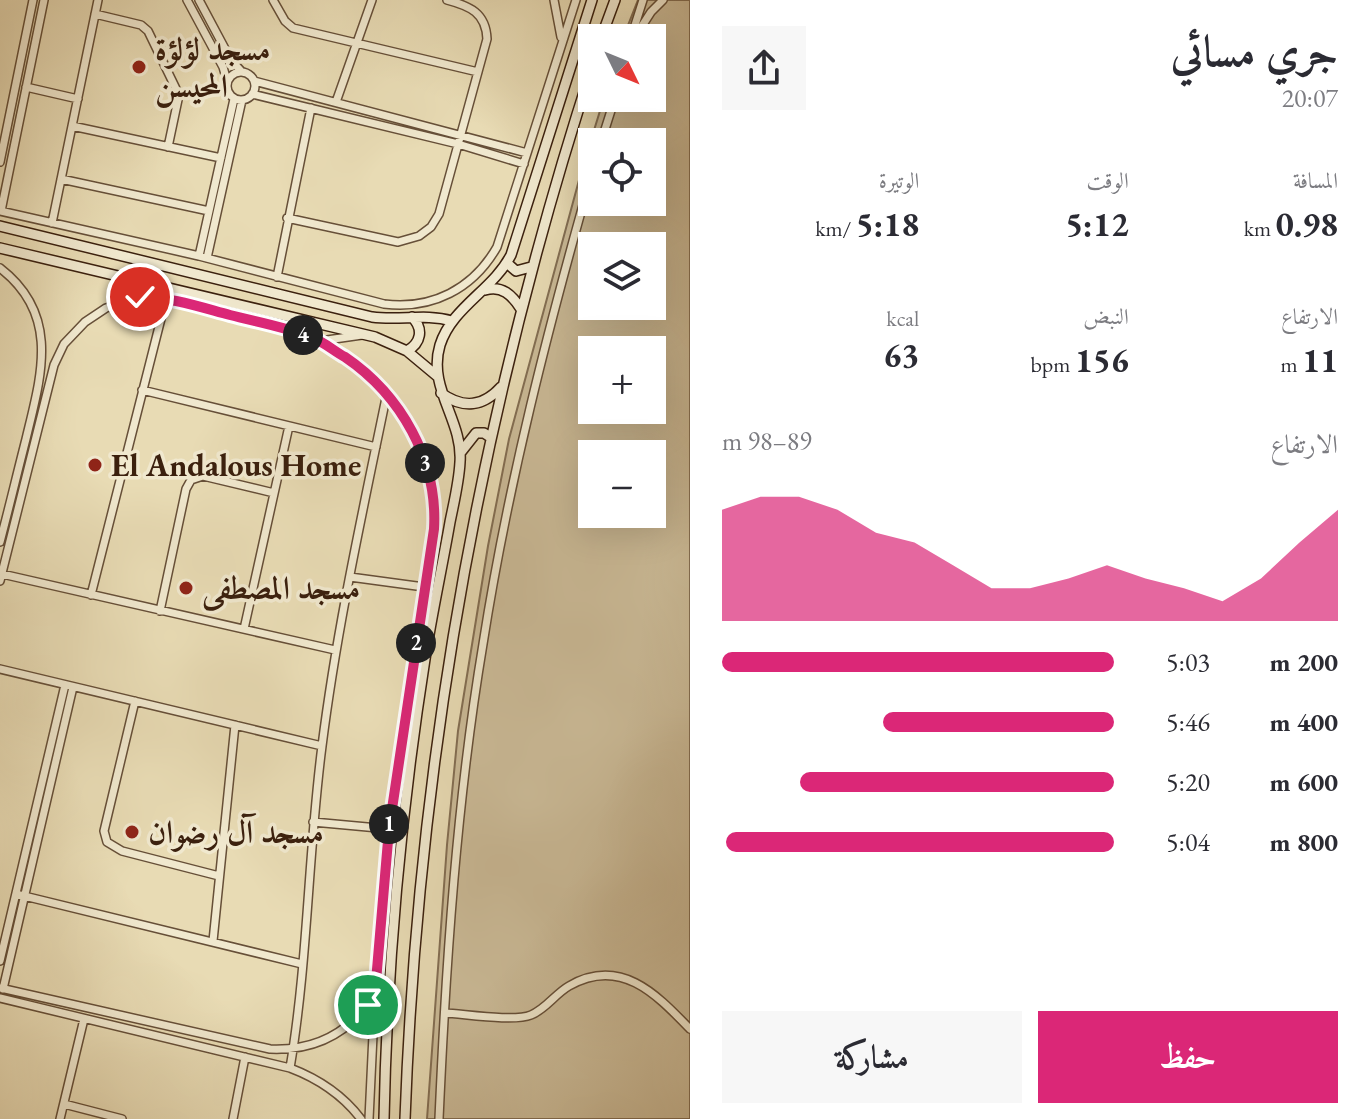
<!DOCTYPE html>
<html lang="ar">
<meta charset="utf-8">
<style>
:root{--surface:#fff;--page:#f7f7f7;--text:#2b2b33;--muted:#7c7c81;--accent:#db2777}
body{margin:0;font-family:"EB Garamond",Amiri,serif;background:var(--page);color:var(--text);direction:rtl;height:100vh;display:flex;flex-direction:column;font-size:30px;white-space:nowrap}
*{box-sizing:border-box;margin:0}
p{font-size:26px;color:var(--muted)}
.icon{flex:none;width:44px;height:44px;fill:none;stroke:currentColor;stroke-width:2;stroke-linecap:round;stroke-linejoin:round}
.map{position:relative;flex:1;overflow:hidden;direction:ltr}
.side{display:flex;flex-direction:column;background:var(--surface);width:680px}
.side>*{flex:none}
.needle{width:52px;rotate:133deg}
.controls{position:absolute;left:578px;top:24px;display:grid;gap:16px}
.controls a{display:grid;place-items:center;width:88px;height:88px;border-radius:0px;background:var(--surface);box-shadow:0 8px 32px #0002;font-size:40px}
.pin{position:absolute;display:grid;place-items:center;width:68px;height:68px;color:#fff;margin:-34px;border:4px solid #fff;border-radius:50%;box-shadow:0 2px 8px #0007}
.km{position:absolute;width:40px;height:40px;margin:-20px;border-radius:50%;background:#222;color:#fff;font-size:22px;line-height:40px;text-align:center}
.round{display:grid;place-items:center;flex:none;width:84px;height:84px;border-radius:0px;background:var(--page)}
.summary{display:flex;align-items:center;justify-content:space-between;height:136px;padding:0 32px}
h1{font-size:44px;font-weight:700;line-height:60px}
.stats{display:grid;grid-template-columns:repeat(3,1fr);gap:12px;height:136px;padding:8px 32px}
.stats div{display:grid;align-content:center}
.stats b{font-size:34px;font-weight:700}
.stats small{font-size:22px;font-weight:400}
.stats p{font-size:22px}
.chart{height:224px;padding:16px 32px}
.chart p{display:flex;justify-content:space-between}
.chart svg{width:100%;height:144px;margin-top:8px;fill:var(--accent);opacity:.7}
.button{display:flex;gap:16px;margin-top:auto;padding:16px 32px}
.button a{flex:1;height:92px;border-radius:0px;background:var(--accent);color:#fff;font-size:32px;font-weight:700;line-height:92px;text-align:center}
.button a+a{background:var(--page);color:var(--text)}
ul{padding:0 32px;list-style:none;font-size:26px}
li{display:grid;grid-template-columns:128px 96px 1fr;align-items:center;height:60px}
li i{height:20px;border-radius:10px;background:var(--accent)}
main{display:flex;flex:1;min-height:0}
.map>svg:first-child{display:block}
.green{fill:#cbbb98;stroke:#836e53;stroke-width:2;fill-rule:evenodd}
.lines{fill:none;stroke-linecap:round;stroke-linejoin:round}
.street-casing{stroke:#664f38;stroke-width:10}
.secondary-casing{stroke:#3b200e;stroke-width:12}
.street{stroke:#f0e8ce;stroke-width:7}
.secondary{stroke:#f0e8ce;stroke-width:9}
.route-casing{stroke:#fff;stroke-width:16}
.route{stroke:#db2777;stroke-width:10}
.poi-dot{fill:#8f2418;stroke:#f0e8ce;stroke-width:3}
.labels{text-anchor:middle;stroke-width:7;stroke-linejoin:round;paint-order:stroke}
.poi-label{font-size:32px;font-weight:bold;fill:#3b200e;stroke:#f0e8ce;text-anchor:start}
</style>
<main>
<section class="side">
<div class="summary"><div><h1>جري مسائي</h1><p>20:07</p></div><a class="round"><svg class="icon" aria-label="share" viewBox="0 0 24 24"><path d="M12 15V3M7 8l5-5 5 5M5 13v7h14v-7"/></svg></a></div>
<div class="stats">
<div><p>المسافة</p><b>0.98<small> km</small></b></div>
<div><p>الوقت</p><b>5:12</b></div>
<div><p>الوتيرة</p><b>5:18<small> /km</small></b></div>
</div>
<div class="stats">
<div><p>الارتفاع</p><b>11<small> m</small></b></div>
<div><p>النبض</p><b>156<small> bpm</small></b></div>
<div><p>kcal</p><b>63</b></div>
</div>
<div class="chart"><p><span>الارتفاع</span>89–98 m</p>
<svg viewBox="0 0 160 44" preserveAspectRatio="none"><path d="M0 44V10L10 6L20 6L30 10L40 17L50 20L60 27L70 34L80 34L90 31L100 27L110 31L120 34L130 38L140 31L150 20L160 10V44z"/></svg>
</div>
<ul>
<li><b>200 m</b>5:03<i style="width:100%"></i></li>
<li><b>400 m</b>5:46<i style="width:59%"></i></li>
<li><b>600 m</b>5:20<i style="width:80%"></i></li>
<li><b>800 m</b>5:04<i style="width:99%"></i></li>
</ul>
<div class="button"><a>حفظ</a><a>مشاركة</a></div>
</section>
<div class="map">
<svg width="690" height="1119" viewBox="0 0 690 1119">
<rect width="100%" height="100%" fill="#e8dbb4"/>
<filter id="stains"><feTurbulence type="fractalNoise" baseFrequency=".0025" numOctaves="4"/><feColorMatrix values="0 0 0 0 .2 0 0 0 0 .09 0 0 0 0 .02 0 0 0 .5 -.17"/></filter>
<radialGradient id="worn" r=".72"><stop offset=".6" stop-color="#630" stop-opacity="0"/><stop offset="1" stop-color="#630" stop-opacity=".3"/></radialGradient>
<!-- green -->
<path class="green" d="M638,0H690V1119H427L447,845L458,731L488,546L509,439L582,169L604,98H652V38H623ZM592,142H652V202H592ZM592,246H652V306H592ZM592,350H652V410H592ZM592,454H652V514H592Z"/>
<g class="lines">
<!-- street casing -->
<g class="street-casing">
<path id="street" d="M187,0L223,67L227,81
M199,0L231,60L242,72
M273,0L285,21L293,28L478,72
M554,0L561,37
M95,14L141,25L148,31L179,95L168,147
M635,37L651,12L663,0
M635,37V25L643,0
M227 86a14 14 0 1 1 28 0a14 14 0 1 1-28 0Z
M254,81L527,153
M26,87L78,99
M252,94L458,144L524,164
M336,102L372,0
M72,126L221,158
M601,142L615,98
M0,162L33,0
M61,179L209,211
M0,211L199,256L384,304C432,310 473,289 497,247L576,0
M1,211L44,0
M287,218L398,242L419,236L431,227L439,214L487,39C486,13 470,6 447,0
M52,223L98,0
M199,256L234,99
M207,258L242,100
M0,268C61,315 41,376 26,439C17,474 9,508 0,542
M277,277L311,108
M320,341C338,353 356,364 372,378C413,416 437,474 434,529L389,829L375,993L369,1119
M142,390L376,447
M2,574L335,650
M350,577L424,587
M0,581L54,365L64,344L85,322L106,308L140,297L174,300L295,332L320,341L362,335
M91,595L166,299
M160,611L186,489L191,480L203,476L274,493
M244,629L289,426
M0,669L322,746
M135,701L104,831L107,842L122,851L219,876
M313,822L389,829
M16,894L302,964
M213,941L235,725
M0,961L65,685
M0,988L270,1049C315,1051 350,1033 374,995
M3,989L73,687
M0,998L290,1068C319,1079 342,1094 361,1119
M445,1013C465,1014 514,1022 531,1015C546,1009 555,994 569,986C621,956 657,995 690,1029
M290,1068C308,962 308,853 322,746C337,627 363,510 387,393
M64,1104L122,1119
M60,1119L84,1019
M233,1119L245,1057
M439,1119C446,961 457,799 483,644C508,484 548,328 592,173"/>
</g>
<!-- secondary casing -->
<g class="secondary-casing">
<path id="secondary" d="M601,38L615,0
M0,226L372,317C400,321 425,313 452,321
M0,248L375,337L407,351L437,376
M507,263L516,271L531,267
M485,290C502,285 512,295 521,309
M407,351C421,343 424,329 412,317
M441,393C463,409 483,407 501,387
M461,452L476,433H484L490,437
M384,1119C387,965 401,812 425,659C432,613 442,568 450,522C454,502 459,482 460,462C463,420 427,388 440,345C452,307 493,290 511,255L592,0
M405,1119C418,758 481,410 592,67"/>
</g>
<!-- street -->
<use href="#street" class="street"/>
<!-- secondary -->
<use href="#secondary" class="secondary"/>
</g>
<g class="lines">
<!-- route casing -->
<g class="route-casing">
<path id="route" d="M140,297C171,297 200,307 230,315C257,322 287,327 313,338C324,342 334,351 345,357C401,395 438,460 434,529L389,829L375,993L368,1005"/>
</g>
<!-- route -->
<use href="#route" class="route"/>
</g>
<!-- markers -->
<g class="poi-dot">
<circle cx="139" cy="67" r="8"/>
<circle cx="95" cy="465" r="8"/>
<circle cx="186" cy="588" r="8"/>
<circle cx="132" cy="832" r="8"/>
</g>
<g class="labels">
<!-- poi labels -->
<g class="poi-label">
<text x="155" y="60">مسجد لؤلؤة<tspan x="155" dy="37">المحيسن</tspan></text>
<text x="111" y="476">El Andalous Home</text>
<text x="202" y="599">مسجد المصطفى</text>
<text x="148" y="843">مسجد آل رضوان</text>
</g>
</g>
<rect width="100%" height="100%" filter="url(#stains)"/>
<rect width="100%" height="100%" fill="url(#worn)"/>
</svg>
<div class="controls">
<a><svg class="needle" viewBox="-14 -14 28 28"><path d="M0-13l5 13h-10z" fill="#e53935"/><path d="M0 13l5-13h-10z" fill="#7c7c81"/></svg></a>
<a><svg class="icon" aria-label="locate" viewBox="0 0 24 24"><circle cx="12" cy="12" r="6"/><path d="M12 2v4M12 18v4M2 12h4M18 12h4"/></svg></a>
<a><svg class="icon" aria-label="layers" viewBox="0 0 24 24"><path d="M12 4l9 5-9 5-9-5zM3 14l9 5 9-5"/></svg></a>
<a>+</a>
<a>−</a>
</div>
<div class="pin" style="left:368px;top:1005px;background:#1e9e55"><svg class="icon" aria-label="arrive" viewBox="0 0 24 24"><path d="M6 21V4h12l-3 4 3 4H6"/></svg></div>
<div class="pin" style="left:140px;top:297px;background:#d93025"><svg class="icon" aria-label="check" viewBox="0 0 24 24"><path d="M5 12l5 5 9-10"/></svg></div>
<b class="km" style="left:389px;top:824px">1</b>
<b class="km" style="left:416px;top:643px">2</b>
<b class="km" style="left:425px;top:463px">3</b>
<b class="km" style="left:303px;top:335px">4</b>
</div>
</main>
